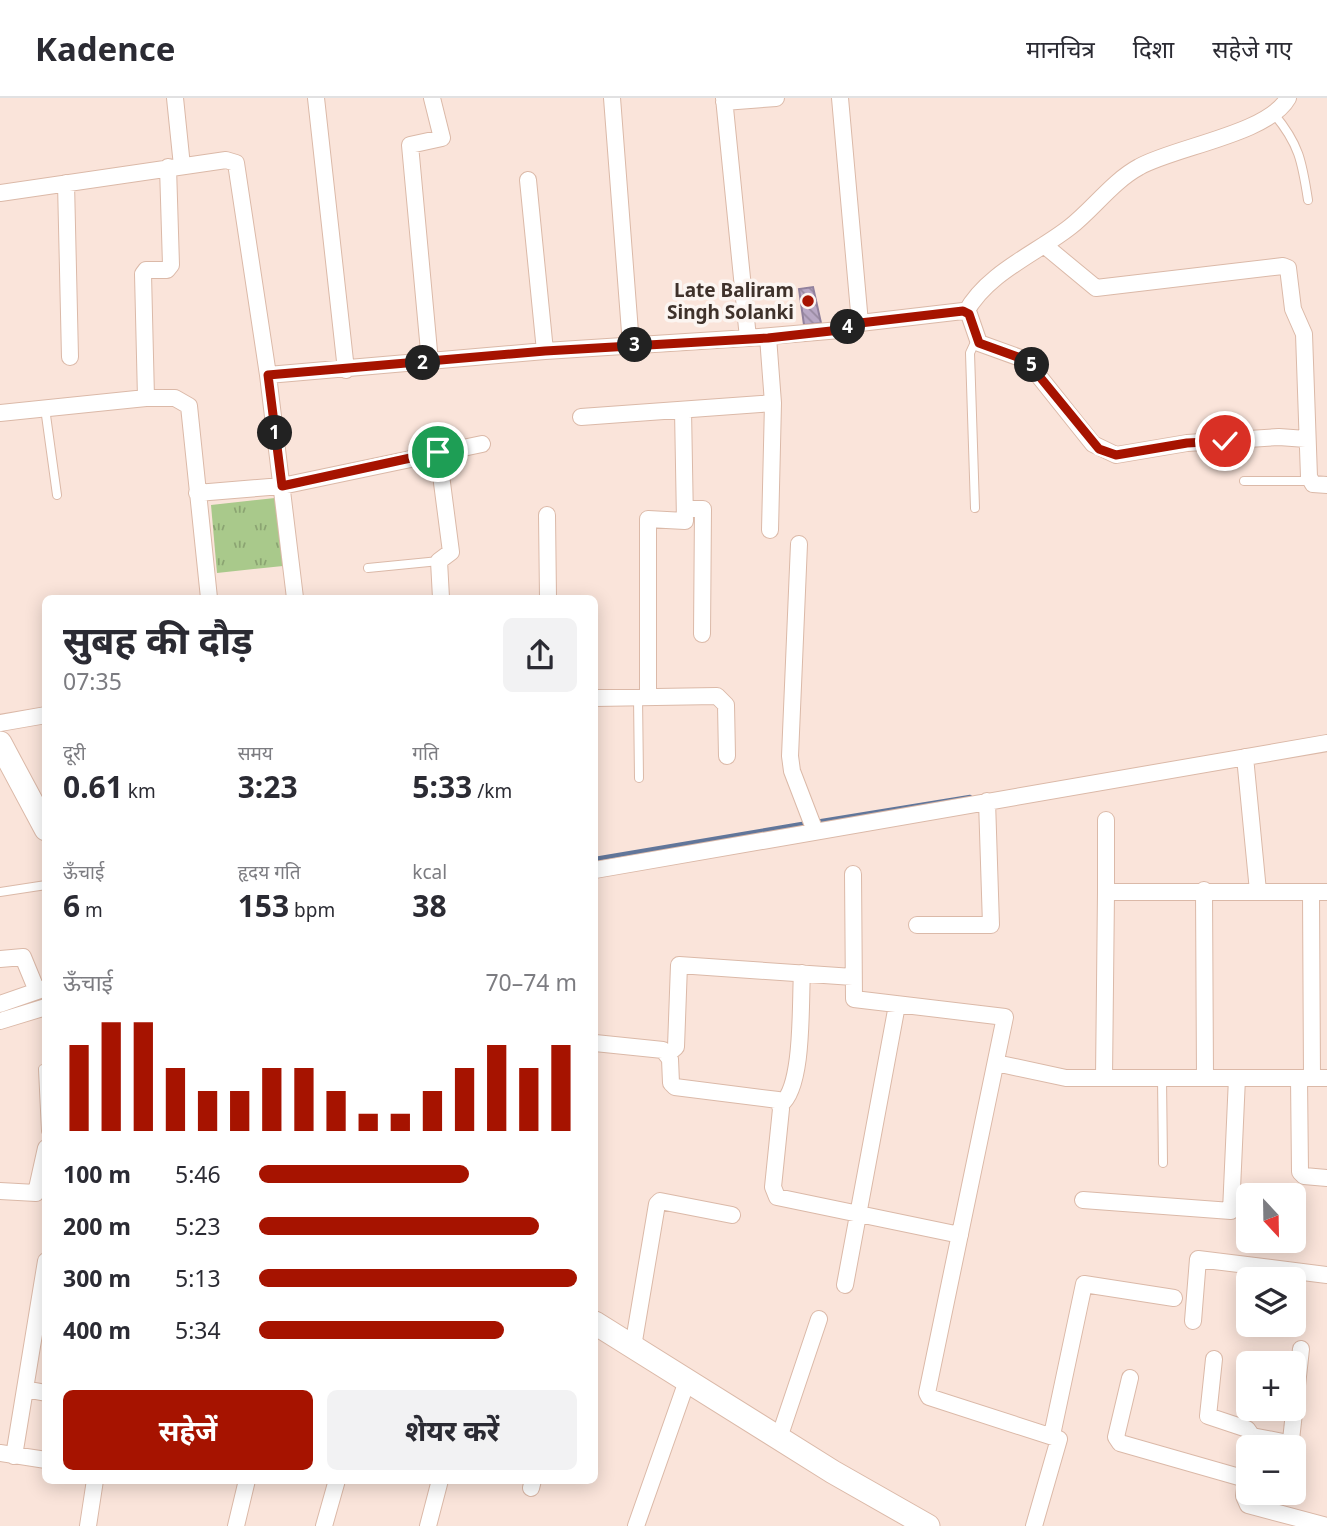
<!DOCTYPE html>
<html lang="hi">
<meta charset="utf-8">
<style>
:root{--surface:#fff;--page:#f2f2f3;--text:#2b2b33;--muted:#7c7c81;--line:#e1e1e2;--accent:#a61300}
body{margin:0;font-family:"Noto Sans","Noto Sans Devanagari",sans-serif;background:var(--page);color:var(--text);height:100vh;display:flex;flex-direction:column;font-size:26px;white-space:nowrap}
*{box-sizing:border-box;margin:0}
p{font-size:23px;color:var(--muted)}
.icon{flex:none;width:38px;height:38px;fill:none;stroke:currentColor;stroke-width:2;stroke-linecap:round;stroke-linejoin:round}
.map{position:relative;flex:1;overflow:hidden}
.details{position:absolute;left:42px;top:497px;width:556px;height:889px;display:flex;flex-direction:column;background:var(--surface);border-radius:10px;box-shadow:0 4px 18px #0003}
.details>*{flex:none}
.needle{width:46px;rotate:158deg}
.controls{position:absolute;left:1236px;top:1085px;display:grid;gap:14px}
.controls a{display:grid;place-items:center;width:70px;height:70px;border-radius:10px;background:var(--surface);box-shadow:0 4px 18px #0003;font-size:35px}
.pin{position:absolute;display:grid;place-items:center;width:60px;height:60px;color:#fff;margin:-30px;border:4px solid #fff;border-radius:50%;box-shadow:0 2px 7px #0007}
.km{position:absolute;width:35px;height:35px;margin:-18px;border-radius:50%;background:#222;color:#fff;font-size:19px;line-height:35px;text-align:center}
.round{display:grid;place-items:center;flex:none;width:74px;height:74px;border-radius:10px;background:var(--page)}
.summary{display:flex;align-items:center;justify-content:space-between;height:119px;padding:0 21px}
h1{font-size:38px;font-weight:700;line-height:52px}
.stats{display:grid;grid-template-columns:repeat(3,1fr);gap:10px;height:119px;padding:7px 21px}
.stats div{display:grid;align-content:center}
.stats b{font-size:30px;font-weight:700}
.stats small{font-size:19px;font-weight:400}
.stats p{font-size:19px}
.chart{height:196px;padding:14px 21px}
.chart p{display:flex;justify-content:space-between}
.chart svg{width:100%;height:126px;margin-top:7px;stroke:var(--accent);stroke-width:6}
.button{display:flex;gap:14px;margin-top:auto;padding:14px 21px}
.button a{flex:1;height:80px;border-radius:10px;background:var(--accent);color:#fff;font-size:28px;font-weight:700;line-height:80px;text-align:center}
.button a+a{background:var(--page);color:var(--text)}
ul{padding:0 21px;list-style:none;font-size:23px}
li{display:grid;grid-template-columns:112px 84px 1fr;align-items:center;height:52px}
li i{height:18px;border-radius:9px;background:var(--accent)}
header{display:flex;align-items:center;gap:42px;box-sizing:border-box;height:98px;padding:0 35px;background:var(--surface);border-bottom:2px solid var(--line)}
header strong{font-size:33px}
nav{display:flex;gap:38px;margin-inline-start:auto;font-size:24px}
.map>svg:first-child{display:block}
.grass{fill:url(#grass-tufts)}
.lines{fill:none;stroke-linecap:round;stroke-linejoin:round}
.stream{stroke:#61769a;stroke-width:4.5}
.building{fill:url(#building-back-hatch);stroke:#91819d;stroke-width:2}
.lane-casing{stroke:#dbb9a8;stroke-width:10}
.street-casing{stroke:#dbb9a8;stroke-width:18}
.secondary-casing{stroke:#dbb9a8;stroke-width:25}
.lane{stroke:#fff;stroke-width:8}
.street{stroke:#fff;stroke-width:16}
.secondary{stroke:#fff;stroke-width:23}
.route-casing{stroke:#fff;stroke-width:14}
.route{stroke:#a61300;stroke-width:9}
.poi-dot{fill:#a61300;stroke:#fcf5f1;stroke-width:2.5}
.labels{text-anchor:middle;stroke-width:7;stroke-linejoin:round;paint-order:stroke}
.poi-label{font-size:19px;font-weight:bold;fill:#3f322b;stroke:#fcf5f1;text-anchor:end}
</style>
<header>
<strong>Kadence</strong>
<nav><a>मानचित्र</a><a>दिशा</a><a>सहेजे गए</a></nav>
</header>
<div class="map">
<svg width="1327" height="1428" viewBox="0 0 1327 1428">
<defs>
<pattern id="grass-tufts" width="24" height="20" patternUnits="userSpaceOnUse" patternTransform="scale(1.75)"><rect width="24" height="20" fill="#a9c98b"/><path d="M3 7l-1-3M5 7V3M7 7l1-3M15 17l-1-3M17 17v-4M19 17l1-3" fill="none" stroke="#8ba472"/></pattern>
<pattern id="building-back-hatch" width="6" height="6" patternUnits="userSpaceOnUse" patternTransform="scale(1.75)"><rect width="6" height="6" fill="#b9a8c5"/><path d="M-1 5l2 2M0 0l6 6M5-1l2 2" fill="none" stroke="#9889a0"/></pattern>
</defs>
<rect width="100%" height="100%" fill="#fae4da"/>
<!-- grass -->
<path class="grass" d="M275,400L283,468L217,475L211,407Z"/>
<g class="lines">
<!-- stream -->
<path class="stream" d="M816,724L970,699
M595,761L808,725"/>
</g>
<!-- building -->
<path class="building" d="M813,189L821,225L804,227L799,191Z"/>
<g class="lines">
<!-- lane casing -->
<g class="lane-casing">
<path id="lane" d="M1274,16C1299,46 1302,63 1308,102
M45,310L57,397
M1244,383H1311
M975,410L970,255L976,242
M368,470L439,463
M638,599L639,680
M0,794L46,787
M43,971L46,1033
M1162,980L1163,1065"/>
</g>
<!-- street casing -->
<g class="street-casing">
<path id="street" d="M175,0L182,68
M316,0L346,272
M612,0L631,247
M840,0L860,225
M724,4L776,0
M528,82L545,253
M66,85L70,259
M0,95L226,62L236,65L268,277L295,500
M1044,147L1096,190L1283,168L1288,170L1293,211L1304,236L1309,379L1313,386L1327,387
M966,214C987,175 1037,155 1070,129C1093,111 1113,83 1139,69C1174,49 1268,36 1288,0
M768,239L773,305L770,432
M748,240L840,232L860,225L963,213L969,216L979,245L1026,262L1093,346L1116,357L1187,345L1279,339L1306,341
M430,264L410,47L442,40L432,0
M268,277L545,253L748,240L724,0
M146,300L143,176L146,172H167L171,167L168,69
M0,315L146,300H175L189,308L209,500
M581,319L773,305
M438,354L451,454L439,463L441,500
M197,395L282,388L482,346
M686,411H703L702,536
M547,417L548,500
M799,446L790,658L792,673L815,733
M648,598V421L685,423L683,312
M595,600L717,598L726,607L727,658
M0,625L46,617
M1245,659L1258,793
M1106,722V794
M595,772L1327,645
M853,776L854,901L1005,919L927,1295L929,1299L1059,1341L1034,1428
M1204,792L1205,980
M1311,794L1312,980
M917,827H991L987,703
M0,861L23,859L37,893
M0,906L46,890
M0,923L46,909
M595,945L663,952L670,961L671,985L675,989L778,1002L781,1011L773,1089L777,1099L960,1137
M668,956L676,949L679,867L853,879
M996,965L1066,980H1327
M1104,980L1106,794H1327
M1299,980L1300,1074L1304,1078L1327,1080
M781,1006C804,989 800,904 802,875
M0,1093L36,1095L46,1050
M1083,1102L1231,1113L1237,980
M845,1187L897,907
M1193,1223L1198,1161L1327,1177
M633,1249L657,1106L660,1103L732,1117
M1214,1261L1208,1318L1247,1331L1252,1338L1250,1349
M1130,1280L1116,1339L1120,1345L1246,1381
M25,1291L46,1295
M1052,1337L1084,1186L1174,1200
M1252,1338L1288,1345L1291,1342L1301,1251
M779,1340L819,1221
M0,1355L46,1362
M14,1358L46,1163
M1248,1369L1244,1398L1248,1407L1327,1428
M531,1390L533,1382
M88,1428L95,1382
M236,1428L247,1382
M324,1428L337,1382
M428,1428L440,1382
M636,1428L687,1283"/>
</g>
<!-- secondary casing -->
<g class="secondary-casing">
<path id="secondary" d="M0,645L46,731
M595,1225L833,1374L928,1428"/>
</g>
<!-- lane -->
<use href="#lane" class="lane"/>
<!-- street -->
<use href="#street" class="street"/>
<!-- secondary -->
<use href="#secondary" class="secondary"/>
</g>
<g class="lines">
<!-- route casing -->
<g class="route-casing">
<path id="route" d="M438,354L282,388L268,277L545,253L768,240L840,232L860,225L963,213L969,216L979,245L1026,262L1099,351L1116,357L1187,345L1225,343"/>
</g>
<!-- route -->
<use href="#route" class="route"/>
</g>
<!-- markers -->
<circle class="poi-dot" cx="808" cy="203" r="7"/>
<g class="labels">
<!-- poi labels -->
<g class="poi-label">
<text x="794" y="199">Late Baliram<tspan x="794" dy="22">Singh Solanki</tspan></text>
</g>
</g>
</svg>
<div class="controls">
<a><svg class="needle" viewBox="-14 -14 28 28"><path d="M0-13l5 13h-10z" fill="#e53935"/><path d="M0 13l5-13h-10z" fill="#7c7c81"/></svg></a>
<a><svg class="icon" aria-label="layers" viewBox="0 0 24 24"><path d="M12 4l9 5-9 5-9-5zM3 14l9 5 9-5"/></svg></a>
<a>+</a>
<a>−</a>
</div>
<div class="pin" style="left:438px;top:354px;background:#1e9e55"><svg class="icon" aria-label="arrive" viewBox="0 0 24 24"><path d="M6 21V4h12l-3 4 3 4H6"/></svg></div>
<div class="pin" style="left:1225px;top:343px;background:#d93025"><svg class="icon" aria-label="check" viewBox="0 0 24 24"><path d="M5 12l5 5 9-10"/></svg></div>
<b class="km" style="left:275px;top:335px">1</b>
<b class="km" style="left:423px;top:265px">2</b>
<b class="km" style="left:635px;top:247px">3</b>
<b class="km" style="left:848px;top:229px">4</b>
<b class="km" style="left:1032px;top:267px">5</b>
<section class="details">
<div class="summary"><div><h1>सुबह की दौड़</h1><p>07:35</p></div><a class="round"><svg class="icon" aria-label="share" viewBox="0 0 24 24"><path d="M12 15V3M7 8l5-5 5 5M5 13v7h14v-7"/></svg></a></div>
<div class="stats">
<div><p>दूरी</p><b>0.61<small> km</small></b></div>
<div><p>समय</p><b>3:23</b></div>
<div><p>गति</p><b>5:33<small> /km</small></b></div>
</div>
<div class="stats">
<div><p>ऊँचाई</p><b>6<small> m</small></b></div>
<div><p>हृदय गति</p><b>153<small> bpm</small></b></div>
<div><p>kcal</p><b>38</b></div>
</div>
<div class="chart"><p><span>ऊँचाई</span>70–74 m</p>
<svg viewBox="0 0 160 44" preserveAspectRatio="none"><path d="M5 44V14M15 44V6M25 44V6M35 44V22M45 44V30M55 44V30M65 44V22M75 44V22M85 44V30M95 44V38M105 44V38M115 44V30M125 44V22M135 44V14M145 44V22M155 44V14"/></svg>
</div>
<ul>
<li><b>100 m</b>5:46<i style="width:66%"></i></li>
<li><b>200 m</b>5:23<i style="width:88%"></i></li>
<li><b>300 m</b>5:13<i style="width:100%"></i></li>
<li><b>400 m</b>5:34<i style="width:77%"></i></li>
</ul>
<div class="button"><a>सहेजें</a><a>शेयर करें</a></div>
</section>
</div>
